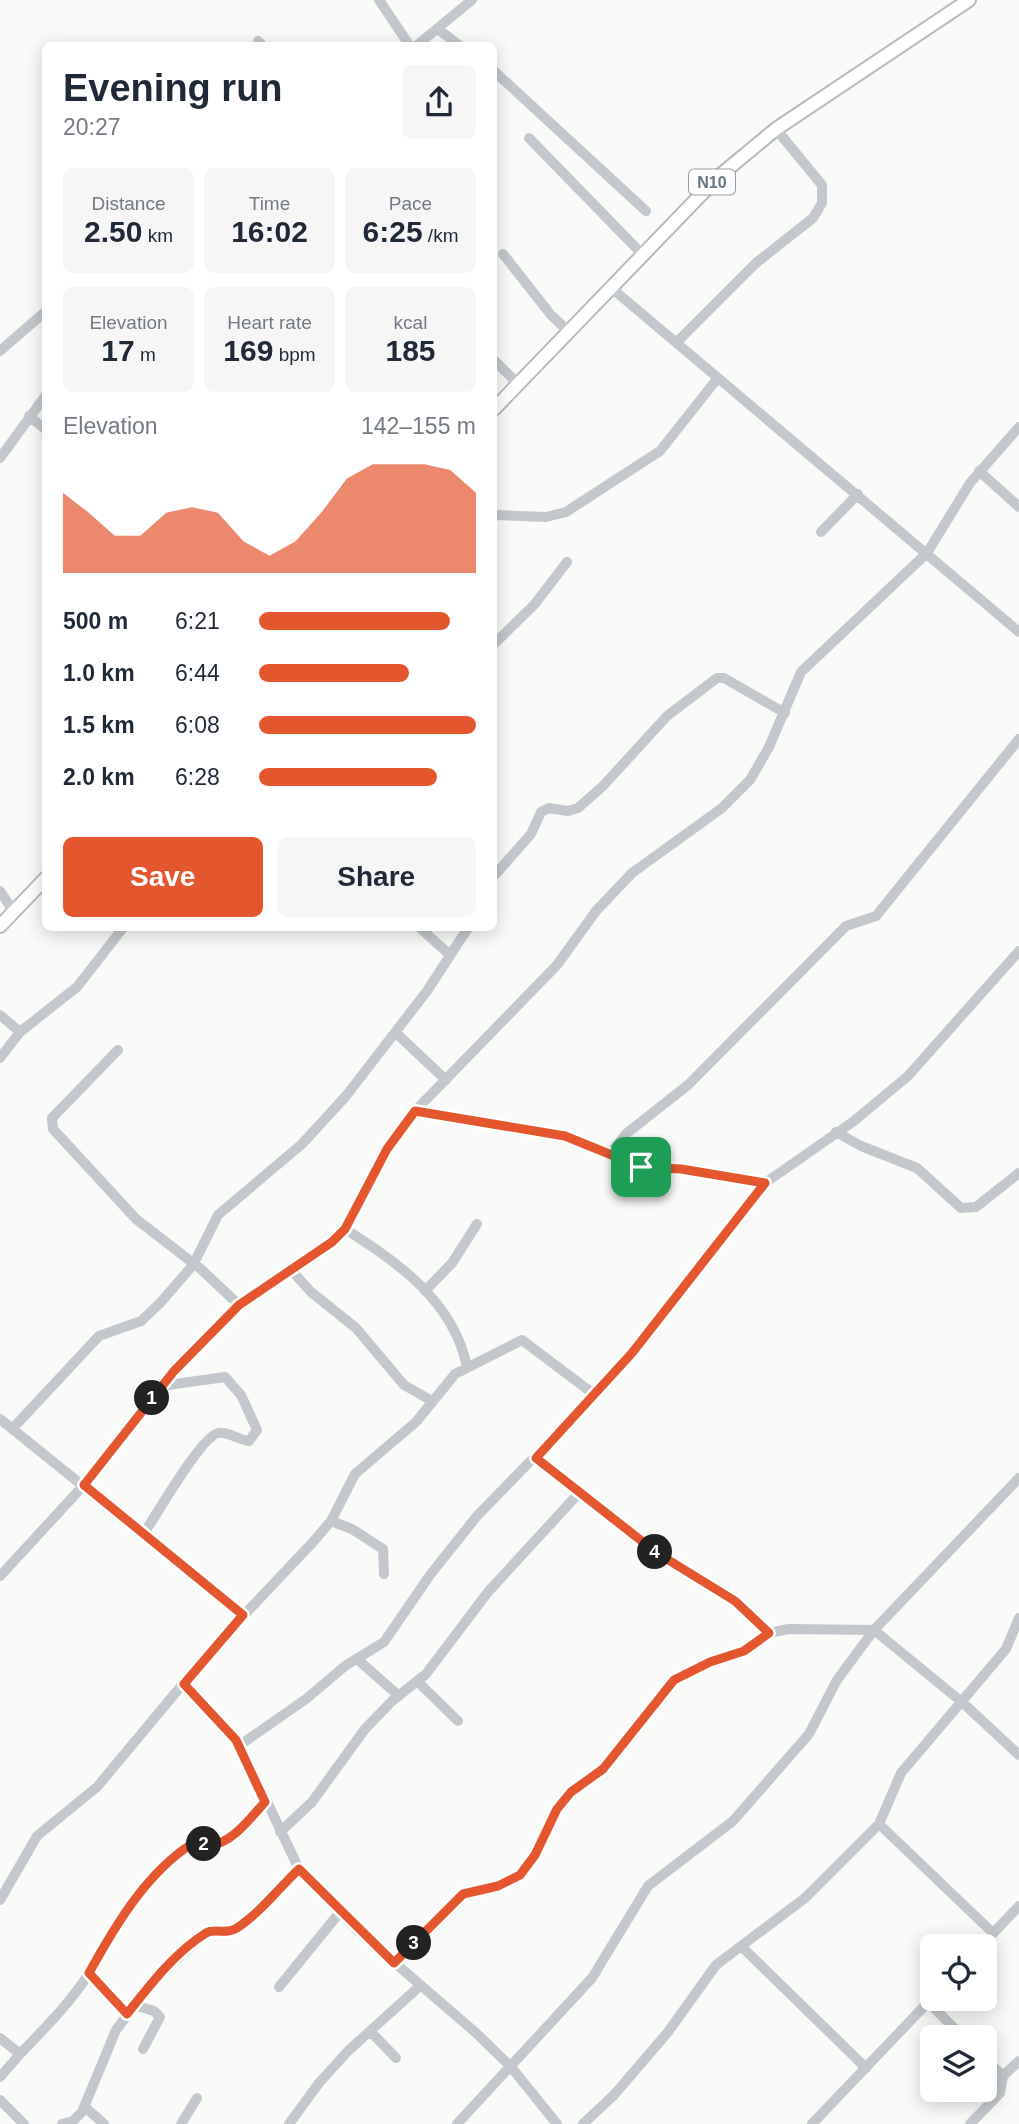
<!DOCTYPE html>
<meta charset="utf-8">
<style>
:root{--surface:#fff;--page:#f6f6f7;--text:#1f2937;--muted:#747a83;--accent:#e4572e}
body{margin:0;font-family:Arial,sans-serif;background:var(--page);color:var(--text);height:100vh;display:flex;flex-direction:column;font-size:26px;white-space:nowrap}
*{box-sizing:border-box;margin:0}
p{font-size:23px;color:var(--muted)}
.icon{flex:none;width:38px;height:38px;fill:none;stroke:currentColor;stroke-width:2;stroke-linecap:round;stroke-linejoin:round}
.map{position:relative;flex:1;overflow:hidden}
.sheet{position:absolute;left:42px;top:42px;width:455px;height:889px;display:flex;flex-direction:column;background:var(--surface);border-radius:10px;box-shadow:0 4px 18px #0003}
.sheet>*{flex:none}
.tools{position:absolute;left:920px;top:1934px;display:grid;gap:14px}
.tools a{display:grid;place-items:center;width:77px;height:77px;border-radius:10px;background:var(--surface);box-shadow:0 4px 18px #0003;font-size:35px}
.pin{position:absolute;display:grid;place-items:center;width:60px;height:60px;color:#fff;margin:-30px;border-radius:14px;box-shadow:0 4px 10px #0006}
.km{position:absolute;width:35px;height:35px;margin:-18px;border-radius:50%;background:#222;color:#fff;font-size:19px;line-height:35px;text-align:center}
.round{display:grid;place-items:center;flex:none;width:74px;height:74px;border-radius:10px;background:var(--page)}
.overview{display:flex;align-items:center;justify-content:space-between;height:119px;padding:0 21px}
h1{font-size:38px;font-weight:700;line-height:52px}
.stats{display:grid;grid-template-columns:repeat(3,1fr);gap:10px;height:119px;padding:7px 21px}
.stats div{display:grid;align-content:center;border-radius:10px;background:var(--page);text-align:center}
.stats b{font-size:30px;font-weight:700}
.stats small{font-size:19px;font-weight:400}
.stats p{font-size:19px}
.chart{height:196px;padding:14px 21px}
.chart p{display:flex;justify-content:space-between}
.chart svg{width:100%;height:126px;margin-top:7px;fill:var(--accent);opacity:.7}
.cta{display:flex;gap:14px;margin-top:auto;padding:14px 21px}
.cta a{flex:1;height:80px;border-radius:10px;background:var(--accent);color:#fff;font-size:28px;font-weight:700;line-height:80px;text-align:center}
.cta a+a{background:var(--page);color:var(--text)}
ul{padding:0 21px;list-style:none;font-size:23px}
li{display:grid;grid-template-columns:112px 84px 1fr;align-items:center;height:52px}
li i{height:18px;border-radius:9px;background:var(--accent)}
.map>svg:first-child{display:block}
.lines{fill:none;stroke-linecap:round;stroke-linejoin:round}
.major-casing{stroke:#b5babe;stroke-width:16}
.minor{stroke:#c3c8cc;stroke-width:10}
.major{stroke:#fff;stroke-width:12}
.route-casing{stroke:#fff;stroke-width:14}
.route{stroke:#e4572e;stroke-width:9}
.labels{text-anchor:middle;stroke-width:7;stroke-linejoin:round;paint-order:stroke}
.shield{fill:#fff;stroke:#939fa8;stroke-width:2}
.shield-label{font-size:16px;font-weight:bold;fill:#657683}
</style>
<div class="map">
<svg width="1019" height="2124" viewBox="0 0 1019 2124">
<rect width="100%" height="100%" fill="#fafaf8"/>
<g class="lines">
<!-- major casing -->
<g class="major-casing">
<path id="major" d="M494,409L718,177L776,129L969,0
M0,926L46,878"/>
</g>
<!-- minor -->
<path class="minor" d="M379,0L410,46
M438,29L460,46
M258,41L263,46
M416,46L472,0
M494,71L646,211
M529,138L641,253
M503,254L551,315L567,330
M609,286L1019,632
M677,342L756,263L813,218L822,203V185L776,129
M0,351L46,311
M494,360L518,384
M29,416L46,430
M0,458L46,395
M979,471L1019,507
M494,515L546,517L566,512L660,451L717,379
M821,532L858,494
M494,644L534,605L567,562
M494,876L531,834L541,812L549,808L568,811L578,808L603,786L667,716L717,678H724L785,713
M0,891L14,912
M420,928L450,955
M0,1015L20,1032L77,987L123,928
M396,1033L446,1080
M118,1050L52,1118L53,1129L136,1219L202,1270L239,1305
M0,1058L20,1032
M415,1111L565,1136L641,1167L681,1169L765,1183
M836,1132L861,1146L917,1168L961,1208L976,1207L1019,1173
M609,1155L627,1133L688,1085L846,926L876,916L1019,739
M345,1229C398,1262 454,1302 467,1367
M291,1270L311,1292L356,1328L404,1385L432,1401
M425,1291L452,1263L477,1224
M0,1419L243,1615
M14,1427L99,1336L141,1321L161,1302L193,1265L218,1215L302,1144L346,1096L427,991L468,928
M536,1458L657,1553L735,1601L769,1633
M331,1521L352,1529L383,1549L384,1574
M144,1533C158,1513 200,1438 218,1433C227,1431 239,1440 249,1441L257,1430L241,1395L225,1377L161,1386
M0,1576L84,1485L174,1371L239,1305L332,1242L345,1229L387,1149L415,1111L557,965L596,911L632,873L722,808L750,780L769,747L801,672L927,553L970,483L1019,427
M357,1659L399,1696
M418,1682L458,1721
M184,1684L240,1745L299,1869L359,1932L475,2032L511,2067L557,2124
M240,1745L306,1699L345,1666L384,1642L430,1575L477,1516L595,1395
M879,1824L901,1773L1006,1649L1019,1618
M280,1832L312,1802L365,1729L392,1701L426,1674L488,1592L578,1494
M0,1900L37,1836L97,1787L212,1649L313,1542L331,1521L355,1474L416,1422L455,1374L522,1340L595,1395L709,1257L765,1183L854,1121L908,1076L1019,951
M981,1946L1019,1906
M742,1947L866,2068
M394,1963L463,1894L498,1886L520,1875L535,1855L557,1809L571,1792L603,1769L675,1680L710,1662L744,1651L769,1633L789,1629L874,1630L963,1703L1019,1755
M89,1973L127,2014
M279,1987L340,1912
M928,2002L963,2037
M134,2005L154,2011L160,2017L143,2049
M371,2032L396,2058
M0,2038L20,2054L0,2077
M20,2054C44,2029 71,2002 90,1972C119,1925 145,1874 193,1843C199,1842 204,1845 210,1845C232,1844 252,1816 265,1802
M1003,2076L1019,2061
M0,2100L24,2124
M85,2107L104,2124
M62,2124L73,2121L82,2112L116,2030L153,1981L206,1933L234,1931L255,1915L299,1869
M181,2124L197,2098
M289,2124L319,2083L348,2051L421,1985
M457,2124L592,1978L648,1886L733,1821L809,1734L837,1680L874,1630L1019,1478
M583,2124L614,2095L668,2032L716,1965L805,1898L879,1824L993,1933
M812,2124L933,1997
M970,2124L1000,2093L1003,2076L985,2059"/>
<!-- major -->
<use href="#major" class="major"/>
</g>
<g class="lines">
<!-- route casing -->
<g class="route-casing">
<path id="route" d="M415,1111L565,1136L641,1167L681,1169L765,1183L632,1353L536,1458L657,1553L735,1601L769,1633L744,1651L710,1662L674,1680L603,1769L571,1792L557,1809L535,1855L520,1875L498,1886L463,1894L394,1963L299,1869C278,1889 261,1912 237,1928C226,1935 216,1928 206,1933C174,1953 150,1985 127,2014L89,1973C115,1926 146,1873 193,1843C199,1842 204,1845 210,1845C232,1844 252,1816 265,1802L236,1740L184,1684L243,1615L84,1485L174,1371L239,1305L332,1242L345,1229L387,1149Z"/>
</g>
<!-- route -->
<use href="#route" class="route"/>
</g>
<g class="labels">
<!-- shield labels -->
<rect class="shield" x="689" y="169.5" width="46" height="25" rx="5"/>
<g class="shield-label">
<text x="712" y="188">N10</text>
</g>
</g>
</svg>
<div class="tools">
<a><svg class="icon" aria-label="locate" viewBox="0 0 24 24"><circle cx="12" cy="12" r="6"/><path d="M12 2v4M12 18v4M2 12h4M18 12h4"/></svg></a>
<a><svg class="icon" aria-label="layers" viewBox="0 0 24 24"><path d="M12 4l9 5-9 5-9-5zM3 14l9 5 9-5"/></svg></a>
</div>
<div class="pin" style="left:641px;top:1167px;background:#1e9e55"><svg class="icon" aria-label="arrive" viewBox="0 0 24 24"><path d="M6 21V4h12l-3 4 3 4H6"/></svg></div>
<b class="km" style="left:152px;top:1398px">1</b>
<b class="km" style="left:204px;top:1844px">2</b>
<b class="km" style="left:414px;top:1943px">3</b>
<b class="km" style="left:655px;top:1552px">4</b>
<section class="sheet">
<div class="overview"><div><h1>Evening run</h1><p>20:27</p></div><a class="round"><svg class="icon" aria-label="share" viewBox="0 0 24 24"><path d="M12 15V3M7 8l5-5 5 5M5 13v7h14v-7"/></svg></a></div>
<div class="stats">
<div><p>Distance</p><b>2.50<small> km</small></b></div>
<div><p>Time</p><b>16:02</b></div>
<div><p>Pace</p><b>6:25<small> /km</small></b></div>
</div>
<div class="stats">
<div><p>Elevation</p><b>17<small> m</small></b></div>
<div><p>Heart rate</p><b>169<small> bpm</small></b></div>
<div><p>kcal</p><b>185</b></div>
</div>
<div class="chart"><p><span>Elevation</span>142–155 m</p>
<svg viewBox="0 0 160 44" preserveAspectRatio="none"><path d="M0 44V16L10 23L20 31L30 31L40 23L50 21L60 23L70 33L80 38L90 33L100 23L110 11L120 6L130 6L140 6L150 8L160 16V44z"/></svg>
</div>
<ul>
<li><b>500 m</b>6:21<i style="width:88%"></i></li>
<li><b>1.0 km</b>6:44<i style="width:69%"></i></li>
<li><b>1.5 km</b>6:08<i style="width:100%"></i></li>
<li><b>2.0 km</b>6:28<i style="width:82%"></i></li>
</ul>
<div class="cta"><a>Save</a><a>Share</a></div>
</section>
</div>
